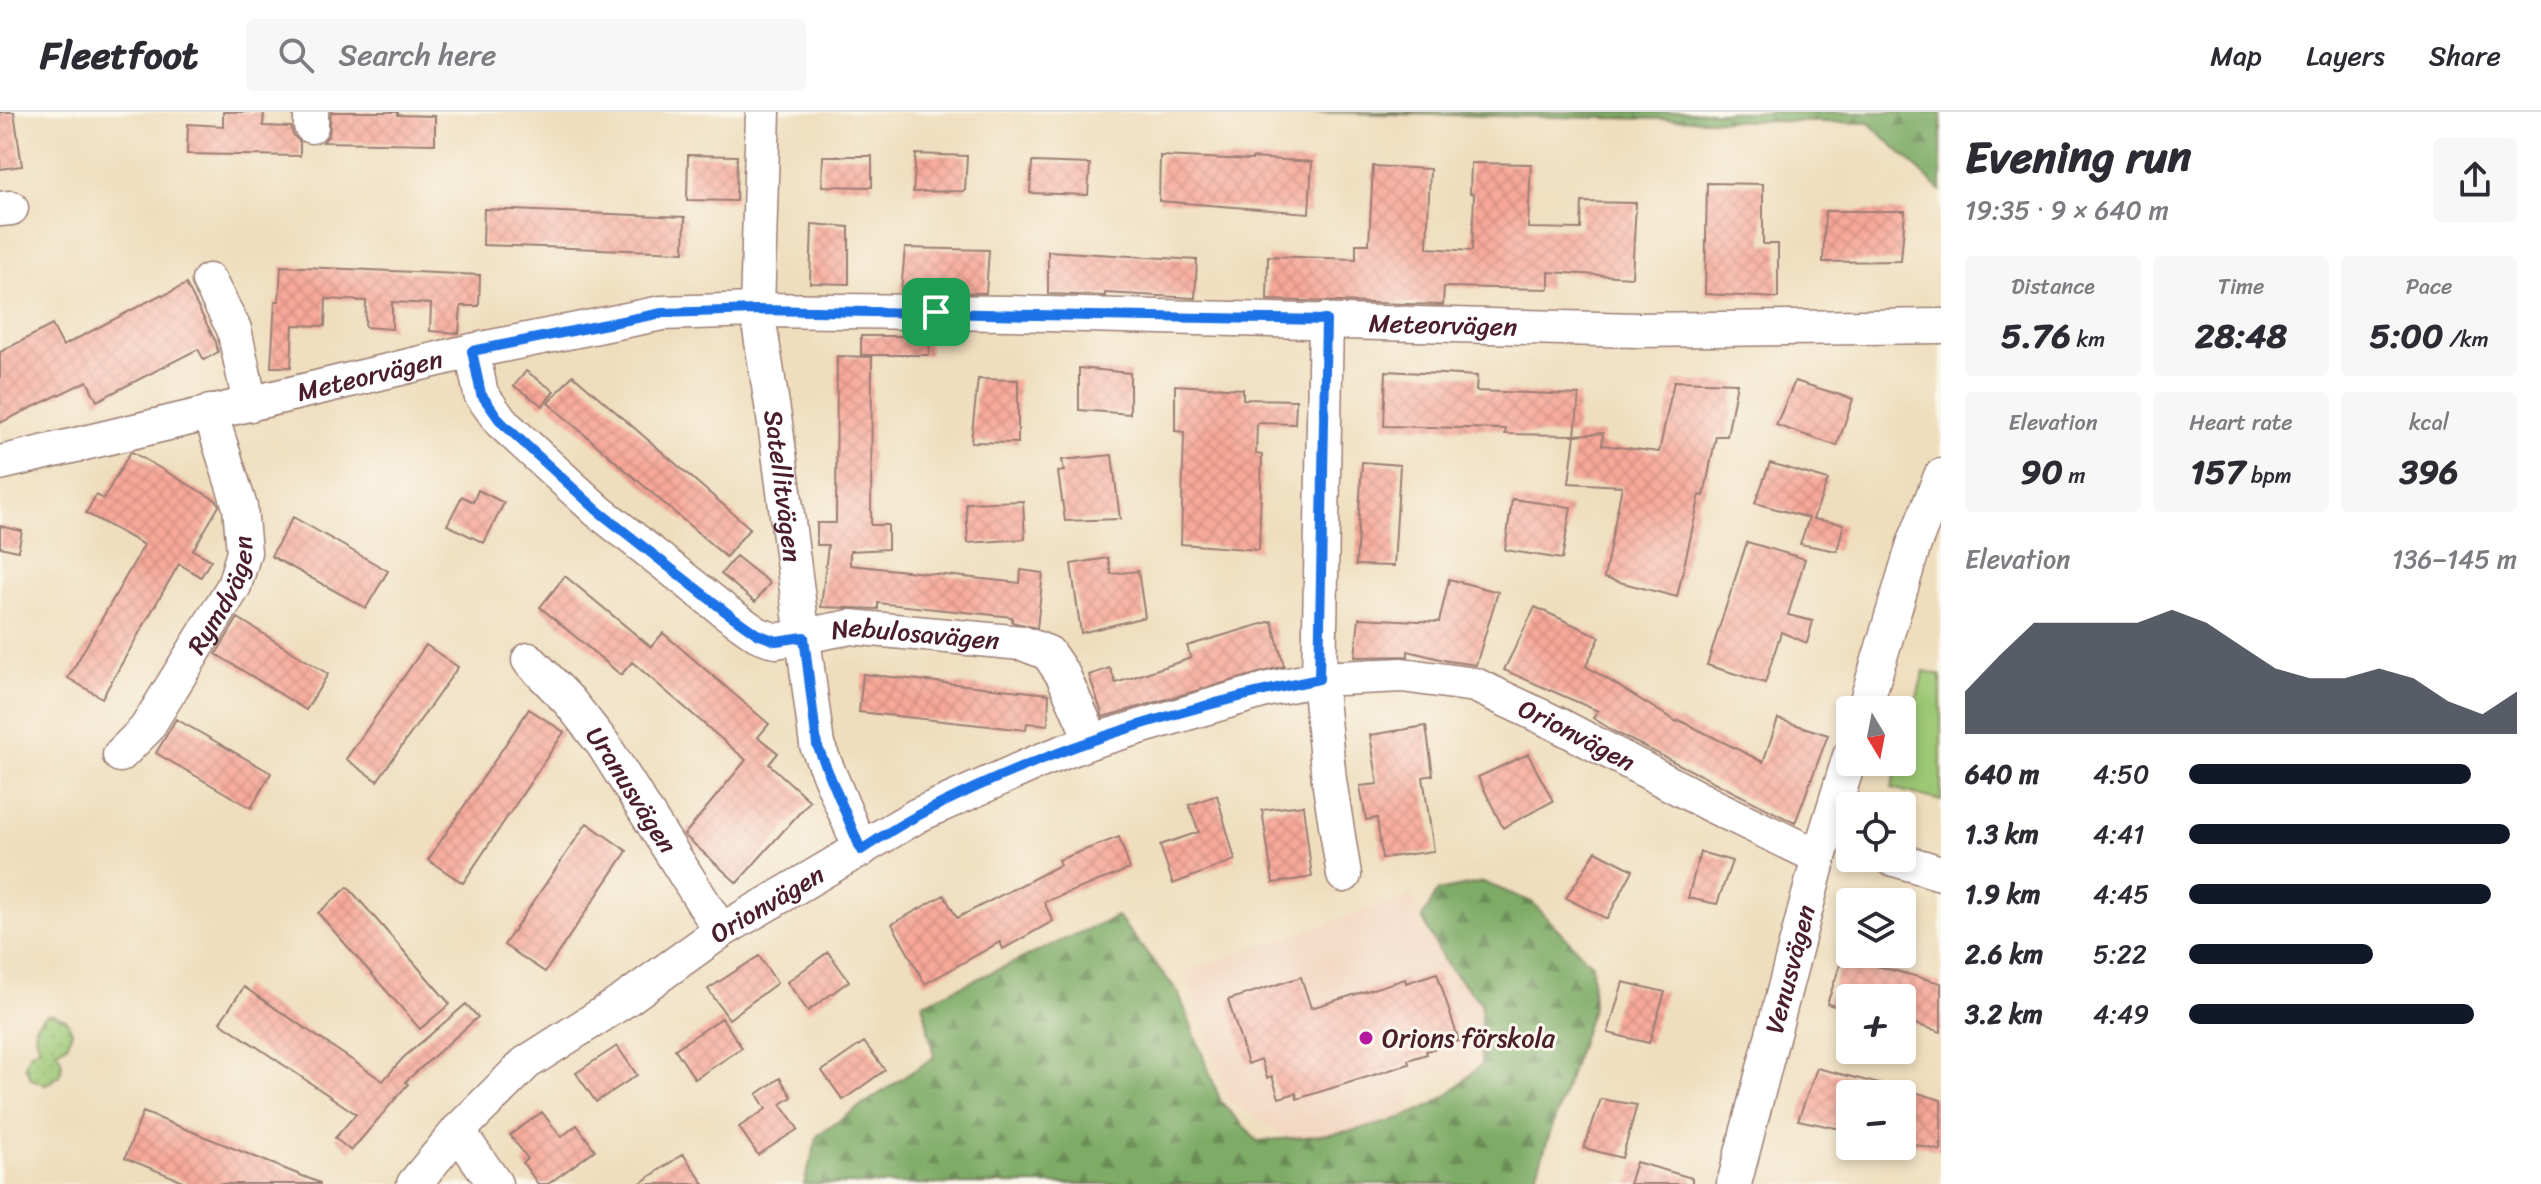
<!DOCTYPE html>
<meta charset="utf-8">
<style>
:root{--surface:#fff;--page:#f7f7f7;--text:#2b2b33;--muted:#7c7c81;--line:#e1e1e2;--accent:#111827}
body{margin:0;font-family:Sriracha,sans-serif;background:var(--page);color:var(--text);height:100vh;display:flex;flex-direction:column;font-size:30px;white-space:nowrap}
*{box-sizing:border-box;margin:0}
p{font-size:26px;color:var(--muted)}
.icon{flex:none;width:44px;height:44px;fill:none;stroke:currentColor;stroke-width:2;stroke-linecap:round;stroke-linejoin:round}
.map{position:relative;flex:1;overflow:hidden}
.side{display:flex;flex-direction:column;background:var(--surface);width:600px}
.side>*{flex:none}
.needle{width:52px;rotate:170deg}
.fabs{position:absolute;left:1836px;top:584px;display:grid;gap:16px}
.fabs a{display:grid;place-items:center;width:80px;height:80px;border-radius:8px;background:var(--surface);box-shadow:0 4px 12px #0003;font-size:40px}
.pin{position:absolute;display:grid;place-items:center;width:68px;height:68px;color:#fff;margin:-34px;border-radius:16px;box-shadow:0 4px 12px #0006}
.round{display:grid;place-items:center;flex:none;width:84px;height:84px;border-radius:8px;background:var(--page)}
.overview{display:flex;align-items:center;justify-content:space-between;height:136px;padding:0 24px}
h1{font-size:44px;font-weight:800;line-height:60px}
.stats{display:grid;grid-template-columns:repeat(3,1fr);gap:12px;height:136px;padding:8px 24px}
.stats div{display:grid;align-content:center;border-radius:8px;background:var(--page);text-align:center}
.stats b{font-size:34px;font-weight:800}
.stats small{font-size:22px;font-weight:400}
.stats p{font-size:22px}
.chart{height:224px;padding:16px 24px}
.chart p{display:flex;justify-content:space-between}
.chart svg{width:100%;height:144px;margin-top:8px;fill:var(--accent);opacity:.7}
ul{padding:0 24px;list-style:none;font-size:26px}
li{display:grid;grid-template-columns:128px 96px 1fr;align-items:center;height:60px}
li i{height:20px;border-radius:10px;background:var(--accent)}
header{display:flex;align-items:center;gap:48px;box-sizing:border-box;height:112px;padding:0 40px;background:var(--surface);border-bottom:2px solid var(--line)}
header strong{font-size:38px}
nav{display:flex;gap:44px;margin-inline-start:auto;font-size:28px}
.search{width:560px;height:72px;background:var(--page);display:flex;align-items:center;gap:20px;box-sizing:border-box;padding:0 28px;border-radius:8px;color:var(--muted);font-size:30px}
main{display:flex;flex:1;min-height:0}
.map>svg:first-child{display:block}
.built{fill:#f2d4be}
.forest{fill:url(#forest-firs);stroke:#646648;stroke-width:2}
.park{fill:url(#park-dots);stroke:#747450;stroke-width:2}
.garden{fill:#9dc875;stroke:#747450;stroke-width:2}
.building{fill:url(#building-cross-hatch)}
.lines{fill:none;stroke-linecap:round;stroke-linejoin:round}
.minor-casing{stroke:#9c7e74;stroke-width:37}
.minor{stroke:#fff;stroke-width:34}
.route-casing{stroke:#fff;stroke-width:16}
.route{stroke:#1a73e8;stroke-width:10}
.poi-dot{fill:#b5179e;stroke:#fbf7ec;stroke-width:3}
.labels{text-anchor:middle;stroke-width:6;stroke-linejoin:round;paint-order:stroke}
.street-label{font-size:26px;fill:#4a1f2b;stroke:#fbf7ec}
.poi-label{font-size:26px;fill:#4a1f2b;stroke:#fbf7ec;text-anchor:start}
</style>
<header>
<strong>Fleetfoot</strong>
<div class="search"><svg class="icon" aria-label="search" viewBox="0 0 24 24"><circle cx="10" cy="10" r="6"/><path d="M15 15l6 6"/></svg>Search here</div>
<nav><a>Map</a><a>Layers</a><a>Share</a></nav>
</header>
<main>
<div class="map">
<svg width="1941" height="1072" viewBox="0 0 1941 1072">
<defs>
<pattern id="forest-firs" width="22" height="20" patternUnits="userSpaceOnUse" patternTransform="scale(2)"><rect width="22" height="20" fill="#7eac66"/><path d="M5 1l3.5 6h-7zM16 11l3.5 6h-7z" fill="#698b54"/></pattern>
<pattern id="park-dots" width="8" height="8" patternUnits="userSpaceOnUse" patternTransform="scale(2)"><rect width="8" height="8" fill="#9dc875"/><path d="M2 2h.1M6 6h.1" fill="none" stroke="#89ab65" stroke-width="1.8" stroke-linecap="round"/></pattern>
<pattern id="building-cross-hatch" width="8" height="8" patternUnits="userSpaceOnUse" patternTransform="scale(2)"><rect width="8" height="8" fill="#f7a899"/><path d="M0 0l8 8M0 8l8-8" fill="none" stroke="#d59084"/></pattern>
</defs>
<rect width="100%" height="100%" fill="#fbf7ec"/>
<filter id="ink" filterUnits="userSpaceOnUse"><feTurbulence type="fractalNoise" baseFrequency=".0125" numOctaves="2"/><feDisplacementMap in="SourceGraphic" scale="16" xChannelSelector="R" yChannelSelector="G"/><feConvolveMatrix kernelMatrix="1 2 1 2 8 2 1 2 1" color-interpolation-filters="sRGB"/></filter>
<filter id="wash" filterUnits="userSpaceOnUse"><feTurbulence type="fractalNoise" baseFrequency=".006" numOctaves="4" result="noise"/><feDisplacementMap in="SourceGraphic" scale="32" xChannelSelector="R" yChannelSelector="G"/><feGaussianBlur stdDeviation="1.8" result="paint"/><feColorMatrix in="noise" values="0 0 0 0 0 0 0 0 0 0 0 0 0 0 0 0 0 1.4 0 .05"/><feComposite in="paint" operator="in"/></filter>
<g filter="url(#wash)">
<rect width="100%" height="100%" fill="#efdebe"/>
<!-- built -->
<path class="built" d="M1412,783L1426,825L1531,894L1515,974L1440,959L1418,966L1397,1034L1357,1070L1228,988L1185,859Z"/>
<!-- forest -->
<path class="forest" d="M1292,0H1941V79L1869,11Z
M1483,770L1532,790L1592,853L1593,894L1533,1072H804L818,1023L934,945L923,891L1117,804L1178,880L1221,990L1257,1029C1318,1024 1384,1020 1438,989C1454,980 1468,964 1481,953V891L1445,851L1422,806L1438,779Z"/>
<!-- park -->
<path class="park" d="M52,902L66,907L72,919L67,933L56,939C67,953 62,967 45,972L31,967L25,954L30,941L40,935L36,928L35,914L45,903Z"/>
<!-- garden -->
<path class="garden" d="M1924,559L1941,563V689L1892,676L1899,650H1902V640Z"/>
<g id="blocks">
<!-- building -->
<path class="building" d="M0,0H14L22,54L0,57Z
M223,0H264L263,14L291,15L293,23L300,30V44L187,42L188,12L223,14Z
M331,0H398V3L435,4V32L323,30L329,23Z
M916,42L967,44L965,79L913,80Z
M688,43L737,44L736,89L687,88Z
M823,44H872V75L822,74Z
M1160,44L1252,48V46L1312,50L1309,101L1159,89Z
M1032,50L1090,52L1088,83L1030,81Z
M1471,51L1531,52L1528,116L1581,117L1582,90L1636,91L1632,165L1549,160V177L1444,175L1443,193L1267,188L1268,144L1356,147V132H1369L1373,54L1430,57L1427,136L1472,139L1474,82L1470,81Z
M1707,71L1763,72V132H1778V186L1705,182Z
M484,97L685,105L684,140L483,133Z
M1825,99H1905L1901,149L1823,150Z
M812,112L849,115V172L810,171Z
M905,136L989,138L986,181L901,180Z
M1048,139L1197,148L1195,186L1105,181V184L1048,182Z
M281,154L480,163L479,194H461L459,221L430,219L431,192L392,190V217L365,215L366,189L326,187L325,214L293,213L291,255H271L275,189H279Z
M186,172L216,230L218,240L204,248L198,237L97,289L87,269L0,311V240L52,213L63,234L162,182L163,184Z
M861,224H930L929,243H861Z
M837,244L872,245L871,413H888V437L850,439V453L1020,471L1021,458L1043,461L1037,516L1012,510V505L878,491V497L821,495L828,433H817V411H836Z
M1079,256L1130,261V302L1079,298Z
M526,259L554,279L543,294L514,274Z
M1386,259L1477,264L1476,279L1579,283L1575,323L1505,322L1506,317L1384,314Z
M573,263L750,416L726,445L548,291Z
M978,267L1018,268V331L971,330Z
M1674,269L1737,271L1727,324H1716L1704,384L1700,383L1677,485L1604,466L1622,374L1569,371L1575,323L1603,321L1602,333L1659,340Z
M1795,269L1853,287L1837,334L1776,313Z
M1175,273L1243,277V287L1296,288L1295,312L1257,311L1256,342L1262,343L1259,438L1181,432L1184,320L1175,319Z
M132,340L217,389L219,394L193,438L211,448L201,465L179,452L102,586L68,566L144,433L86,401L96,383L103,387L130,341Z
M1112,343L1120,407L1065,409L1058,360L1064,359L1062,348Z
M1362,350L1400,353L1394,454L1356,453Z
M1770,351L1828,368L1813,407L1844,412L1837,439L1800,432L1809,406L1755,391Z
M478,378L504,391L484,431L447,413L462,384L473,390Z
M1512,387L1571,395L1562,447L1505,438Z
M1023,389L1025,427L968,431L966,391Z
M293,405L388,459L366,496L271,444Z
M0,414L22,419L18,439L0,435Z
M1747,430L1805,447L1788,503L1813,509L1807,531L1781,520L1765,571L1707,553Z
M736,444L770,471L755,490L721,462Z
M1108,446L1111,462L1138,459L1145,505L1081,521L1071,452Z
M565,464L651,535L663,521L769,612L758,625L778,641L769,652L810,689L737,771L684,723L746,648L632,550L621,563L540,495Z
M1449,467L1498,480L1476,553L1448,549L1408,539V544L1355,545L1359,506L1439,510Z
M1535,495L1600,525L1586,554L1677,610L1679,608L1763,650L1778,607L1828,623L1795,711L1615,620L1593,606L1598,599L1504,558Z
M238,506L328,562L306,598L216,542Z
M1272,509L1284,554L1103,605L1089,563L1110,556L1116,571L1191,546L1187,534Z
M426,533L458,555L377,669L346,647Z
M863,562L1049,582L1048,613L1027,611L1026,618L859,600Z
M529,597L564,620L463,771L428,748Z
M176,607L271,661L251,696L156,641Z
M1426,614L1433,663L1423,665L1434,739L1382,746L1377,706L1366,708L1360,674L1378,672L1370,623Z
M1528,642L1553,689L1503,716L1478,665Z
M1217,683L1235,748L1173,772L1160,733L1199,720L1189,693Z
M1303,693L1312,765L1273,771L1262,698Z
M587,711L627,739L545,860L504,833Z
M1119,725L1130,757L1044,790L1053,809L1003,837L1000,830L925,872L892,812L944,783L957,806L1060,753L1058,748Z
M1596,739L1633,758L1607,807L1566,786Z
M1700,740L1732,749L1717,792L1688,786Z
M348,775L450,892L420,917L318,801Z
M1846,835H1850V847L1941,871V920L1902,908V886H1850V898L1827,892Z
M828,840L849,869L808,899L787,870Z
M759,844L777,871L729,907L708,877Z
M1437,861L1459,929L1426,939L1427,942L1408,948L1409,952L1297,987L1296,981L1279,986L1272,964L1267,966L1261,947L1248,952L1228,888L1301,865L1311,896L1405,867L1406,871Z
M1623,870L1665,880L1649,931L1608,921Z
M244,875L383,969L403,946L466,892L478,905L405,970L408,972L351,1039L335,1026L356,1002L220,910Z
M722,906L742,936L695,967L675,937Z
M864,930L885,958L843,988L822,959Z
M617,934L637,963L596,990L576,961Z
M1817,956L1891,975L1890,982H1850V1019L1798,1008Z
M780,966L792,985L781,992L798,1017L758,1043L739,1015L766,997L757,982Z
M1902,976L1941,988V1039L1902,1029Z
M1601,987L1637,993L1622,1046L1584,1036Z
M143,1000L320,1071V1072H190L125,1046Z
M542,1000L561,1025L577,1013L595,1038L548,1072H538L523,1051L528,1047L510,1023Z
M683,1042L704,1072H639Z
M1636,1050L1692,1066V1072H1629Z"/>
</g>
</g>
<g filter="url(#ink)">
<use href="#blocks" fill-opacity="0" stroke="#9c7e74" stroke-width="2"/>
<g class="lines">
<!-- minor casing -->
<g class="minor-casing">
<g id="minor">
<path id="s1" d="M763,0L757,198L776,318L817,633L861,738"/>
<path d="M311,14V0"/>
<path d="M0,97L11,96"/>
<path d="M209,169L234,217L250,292"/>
<path d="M1326,208L1319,567L1329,668L1344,763"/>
<path id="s2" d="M472,239L481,282L501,310L598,399L726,500L757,522L776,529L851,515L1022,531L1048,541L1063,563L1092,629"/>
<path id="s3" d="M0,351L472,239L662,201L757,198L1010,201L1637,218L1941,214"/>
<path id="s4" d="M529,548L569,589L603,632L721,819"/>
<path d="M1864,598L1914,432L1941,364"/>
<path id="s5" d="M120,643L146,617L234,474L244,440L240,395L210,300"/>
<path d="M1891,746L1941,761"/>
<path d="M458,1019L495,1072"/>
<path id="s6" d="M414,1072L458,1019L526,951L625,888L721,819L918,703L1035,651L1092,629L1269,577L1319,567L1402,563L1475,573L1555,611L1711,693L1819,745"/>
<path id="s7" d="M1734,1072L1819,745L1850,644"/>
</g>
</g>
<!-- minor -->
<use href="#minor" class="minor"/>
</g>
</g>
<g class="lines" filter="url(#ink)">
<!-- route casing -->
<g class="route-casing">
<path id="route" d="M757,198L1326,208L1319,567C1182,595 1043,638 919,703C899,713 880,726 861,738L817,633L804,525L776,529L757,522L726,500L598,399L501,310L481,282L472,239L662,201Z"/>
</g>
<!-- route -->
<use href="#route" class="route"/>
</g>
<!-- markers -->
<circle class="poi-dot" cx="1366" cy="926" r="8"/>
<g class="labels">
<!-- street labels -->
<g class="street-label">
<text dy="9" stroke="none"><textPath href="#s3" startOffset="1460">Meteorvägen</textPath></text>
<text dy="9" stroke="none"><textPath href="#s3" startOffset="380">Meteorvägen</textPath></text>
<text dy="9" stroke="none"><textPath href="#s1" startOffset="376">Satellitvägen</textPath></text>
<text dy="9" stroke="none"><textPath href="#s5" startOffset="192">Rymdvägen</textPath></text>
<text dy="9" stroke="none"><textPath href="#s2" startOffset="572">Nebulosavägen</textPath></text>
<text dy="9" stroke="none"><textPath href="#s6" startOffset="1324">Orionvägen</textPath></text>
<text dy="9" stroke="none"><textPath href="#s4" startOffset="166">Uranusvägen</textPath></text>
<text dy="9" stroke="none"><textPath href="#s6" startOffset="454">Orionvägen</textPath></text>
<text dy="9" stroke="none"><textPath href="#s7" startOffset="222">Venusvägen</textPath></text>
</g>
<!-- poi labels -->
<g class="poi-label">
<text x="1382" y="935">Orions förskola</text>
</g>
</g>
</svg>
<div class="fabs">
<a><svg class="needle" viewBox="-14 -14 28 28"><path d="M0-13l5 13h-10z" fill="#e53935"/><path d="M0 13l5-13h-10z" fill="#7c7c81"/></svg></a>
<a><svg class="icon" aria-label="locate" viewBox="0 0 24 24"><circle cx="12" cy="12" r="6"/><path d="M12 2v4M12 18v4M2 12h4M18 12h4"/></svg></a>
<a><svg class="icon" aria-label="layers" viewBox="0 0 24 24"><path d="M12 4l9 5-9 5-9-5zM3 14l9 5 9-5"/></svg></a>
<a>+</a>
<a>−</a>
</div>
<div class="pin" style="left:936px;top:200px;background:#1e9e55"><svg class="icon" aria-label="arrive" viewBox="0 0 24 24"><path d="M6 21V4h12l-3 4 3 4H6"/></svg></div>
</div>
<section class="side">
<div class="overview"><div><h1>Evening run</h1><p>19:35 · 9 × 640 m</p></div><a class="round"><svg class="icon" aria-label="share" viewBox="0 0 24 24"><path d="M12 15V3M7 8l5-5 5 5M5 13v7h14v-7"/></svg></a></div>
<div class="stats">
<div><p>Distance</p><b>5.76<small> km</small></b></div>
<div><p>Time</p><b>28:48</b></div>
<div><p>Pace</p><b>5:00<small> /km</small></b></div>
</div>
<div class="stats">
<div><p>Elevation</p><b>90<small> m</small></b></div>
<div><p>Heart rate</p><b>157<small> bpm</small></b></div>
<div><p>kcal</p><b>396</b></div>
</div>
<div class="chart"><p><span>Elevation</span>136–145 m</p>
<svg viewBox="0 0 160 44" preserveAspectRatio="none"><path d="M0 44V31L10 20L20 10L30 10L40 10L50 10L60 6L70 10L80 17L90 24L100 27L110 27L120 24L130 27L140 34L150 38L160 31V44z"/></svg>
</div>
<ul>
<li><b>640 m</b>4:50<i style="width:86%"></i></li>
<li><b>1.3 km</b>4:41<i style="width:98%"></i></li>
<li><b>1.9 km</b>4:45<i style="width:92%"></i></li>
<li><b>2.6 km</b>5:22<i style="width:56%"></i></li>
<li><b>3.2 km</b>4:49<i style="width:87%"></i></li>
</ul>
</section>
</main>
